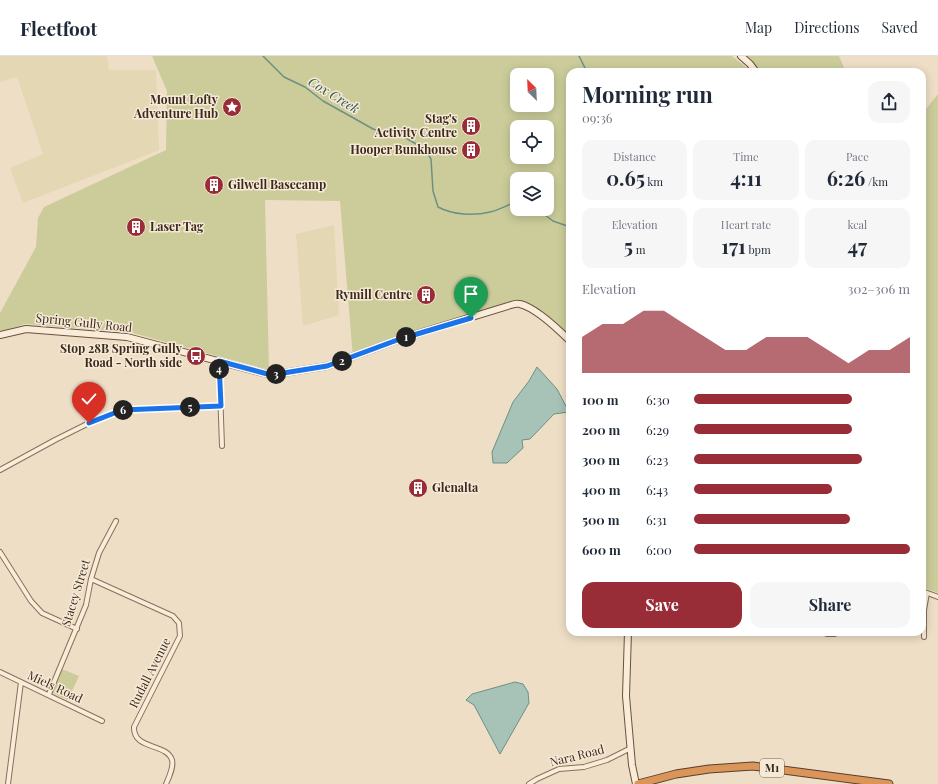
<!DOCTYPE html>
<meta charset="utf-8">
<style>
:root{--surface:#fff;--page:#f6f6f7;--text:#1f2937;--muted:#747a83;--line:#e0e1e3;--accent:#982c37}
body{margin:0;font-family:"Playfair Display",serif;background:var(--page);color:var(--text);height:100vh;display:flex;flex-direction:column;font-size:15px;white-space:nowrap}
*{box-sizing:border-box;margin:0}
p{font-size:13px;color:var(--muted)}
.icon{flex:none;width:22px;height:22px;fill:none;stroke:currentColor;stroke-width:2;stroke-linecap:round;stroke-linejoin:round}
.map{position:relative;flex:1;overflow:hidden}
.sheet{position:absolute;left:566px;top:12px;width:360px;height:568px;display:flex;flex-direction:column;background:var(--surface);border-radius:12px;box-shadow:0 2px 10px #0003}
.sheet>*{flex:none}
.needle{width:26px;rotate:336deg}
.controls{position:absolute;left:510px;top:12px;display:grid;gap:8px}
.controls a{display:grid;place-items:center;width:44px;height:44px;border-radius:8px;background:var(--surface);box-shadow:0 2px 10px #0003;font-size:20px}
.pin{position:absolute;display:grid;place-items:center;width:34px;height:34px;color:#fff;margin:-41px -17px;border-radius:50% 50% 50% 0;rotate:-45deg;box-shadow:0 0 4px #0007}
.pin .icon{rotate:45deg}
.km{position:absolute;width:20px;height:20px;margin:-10px;border-radius:50%;background:#222;color:#fff;font-size:11px;line-height:20px;text-align:center}
.round{display:grid;place-items:center;flex:none;width:42px;height:42px;border-radius:12px;background:var(--page)}
.headline{display:flex;align-items:center;justify-content:space-between;height:68px;padding:0 16px}
h1{font-size:22px;font-weight:700;line-height:30px}
.stats{display:grid;grid-template-columns:repeat(3,1fr);gap:6px;height:68px;padding:4px 16px}
.stats div{display:grid;align-content:center;border-radius:10px;background:var(--page);text-align:center}
.stats b{font-size:20px;font-weight:700}
.stats small{font-size:11px;font-weight:400}
.stats p{font-size:11px}
.chart{height:112px;padding:8px 16px}
.chart p{display:flex;justify-content:space-between}
.chart svg{width:100%;height:72px;margin-top:4px;fill:var(--accent);opacity:.7}
.primary-button{display:flex;gap:8px;margin-top:auto;padding:8px 16px}
.primary-button a{flex:1;height:46px;border-radius:12px;background:var(--accent);color:#fff;font-size:16px;font-weight:700;line-height:46px;text-align:center}
.primary-button a+a{background:var(--page);color:var(--text)}
ul{padding:0 16px;list-style:none;font-size:13px}
li{display:grid;grid-template-columns:64px 48px 1fr;align-items:center;height:30px}
li i{height:10px;border-radius:5px;background:var(--accent)}
header{display:flex;align-items:center;gap:24px;box-sizing:border-box;height:56px;padding:0 20px;background:var(--surface);border-bottom:1px solid var(--line)}
header strong{font-size:19px}
nav{display:flex;gap:22px;margin-inline-start:auto;font-size:14px}
.map>svg:first-child{display:block}
.farmland{fill:#e4d7b3}
.green{fill:#cbcc9a;fill-rule:evenodd}
.water{fill:#a7c2b7;stroke:#6e9084}
.lines{fill:none;stroke-linecap:round;stroke-linejoin:round}
.stream{stroke:#6e9084;stroke-width:1.5}
.minor-casing{stroke:#89705c;stroke-width:6}
.secondary-casing{stroke:#6b513f;stroke-width:8}
.motorway-casing{stroke:#573e30;stroke-width:9}
.minor{stroke:#f9ecd9;stroke-width:4}
.secondary{stroke:#f9ecd9;stroke-width:6}
.motorway{stroke:#dc9558;stroke-width:7}
.route-casing{stroke:#fff;stroke-width:8}
.route{stroke:#1a73e8;stroke-width:5}
.labels{text-anchor:middle;stroke-width:3;stroke-linejoin:round;paint-order:stroke}
.shield{fill:#f6e9d5;stroke:#726356;stroke-width:1}
.shield-label{font-size:11px;font-weight:bold;fill:#3a2a1f}
.poi-label{font-size:12px;font-weight:bold;fill:#3a2a1f;stroke:#f6e9d5;text-anchor:end}
.street-label{font-size:12px;fill:#3a2a1f;stroke:#f6e9d5}
.water-label{font-size:13px;font-style:italic;fill:#2f5952;stroke:#f6e9d5}
</style>
<header>
<strong>Fleetfoot</strong>
<nav><a>Map</a><a>Directions</a><a>Saved</a></nav>
</header>
<div class="map">
<svg width="938" height="728" viewBox="0 0 938 728">
<rect width="100%" height="100%" fill="#eedec6"/>
<!-- farmland -->
<path class="farmland" d="M0,0H107L109,14H156L159,94L23,147L10,112L43,98L17,21L0,26Z
M334,169L339,259L303,270L296,178Z"/>
<!-- green -->
<path class="green" d="M152,0H732L747,12L749,16H570V285L525,250L511,249L353,302L340,145L265,144L269,314L129,276L25,268L0,276V257L36,191L38,162L44,151L166,94L167,35ZM517,19H547V49H517ZM517,71H547V101H517ZM517,123H547V153H517Z
M741,0H839L846,16H756Z
M938,38V537L922,531V127L924,121L922,116V58Z
M62,613L79,620L68,644L50,636Z"/>
<!-- water -->
<path class="water" d="M537,311L557,333L569,356L554,358L530,383L522,384L523,392L507,407H493L492,396L513,346L529,325Z
M515,626L523,628L528,636L529,647L500,698L474,649L466,644L472,638Z"/>
<g class="lines">
<!-- stream -->
<path class="stream" d="M263,0L284,21L305,31L323,45L350,60L373,73L388,78L404,81L425,93L431,103L433,135L438,151C453,159 474,160 490,156C498,154 506,150 513,147H517
M579,0L587,16
M537,153L553,165L570,171"/>
<!-- minor casing -->
<g class="minor-casing">
<path id="minor" d="M219,305L222,390
M0,414L55,384L89,367L122,354L221,350
M0,496L31,545L42,557L77,573
M91,523L173,560L179,567L180,580L134,671C133,694 167,687 172,704C174,711 169,721 166,728
M922,535L938,541
M823,576L827,578H835L837,576
M924,581V554L927,537
M0,616L102,665
M49,638L86,549L91,523L99,497L116,465
M8,728L21,626
M529,728L537,723L559,713L584,711L607,704L631,692"/>
</g>
<!-- secondary casing -->
<g class="secondary-casing">
<path id="secondary" d="M741,0L750,8L756,16
M0,279L26,273L127,281L271,319L327,310L400,283L511,249C514,248 517,247 520,248C536,252 559,274 570,285
M628,576L626,640L632,709L636,728"/>
</g>
<!-- motorway casing -->
<g class="motorway-casing">
<path id="motorway" d="M638,728L676,718L709,713L753,710L889,728"/>
</g>
<!-- minor -->
<use href="#minor" class="minor"/>
<!-- secondary -->
<use href="#secondary" class="secondary"/>
<!-- motorway -->
<use href="#motorway" class="motorway"/>
</g>
<g class="lines">
<!-- route casing -->
<g class="route-casing">
<path id="route" d="M89,367L122,354L221,350L219,305L271,319L327,310L400,283L471,262"/>
</g>
<!-- route -->
<use href="#route" class="route"/>
</g>
<!-- icons -->
<defs>
<g id="sight-disc" transform="scale(1)"><circle r="9.5" fill="#982c37" stroke="#f6e9d5"/><path d="M0-6L1.8-2.2L6-1.7L2.9 1.2L3.7 5.4L0 3.3L-3.7 5.4L-2.9 1.2L-6-1.7L-1.8-2.2Z" fill="#fff"/></g>
<g id="building-disc" transform="scale(1)"><circle r="9.5" fill="#982c37" stroke="#f6e9d5"/><path d="M-4-6H4V6H1V3H-1V6H-4ZM-2.5-4.3h1.7v1.8h-1.7ZM.8-4.3h1.7v1.8H.8ZM-2.5-1h1.7V.8h-1.7ZM.8-1h1.7V.8H.8Z" fill="#fff"/></g>
<g id="bus-disc" transform="scale(1)"><circle r="9.5" fill="#982c37" stroke="#f6e9d5"/><path d="M-5-6H5V4H4V6H2V4H-2V6H-4V4H-5ZM-3.5-4V0h7V-4ZM-3.5 1.2v1.5H-2V1.2ZM2 1.2v1.5H3.5V1.2Z" fill="#fff"/></g>
</defs>
<g fill-rule="evenodd">
<use href="#sight-disc" x="232" y="51"/>
<use href="#building-disc" x="471" y="70"/>
<use href="#building-disc" x="471" y="94"/>
<use href="#building-disc" x="214" y="129"/>
<use href="#building-disc" x="136" y="171"/>
<use href="#building-disc" x="426" y="239"/>
<use href="#bus-disc" x="196" y="300"/>
<use href="#building-disc" x="418" y="432"/>
</g>
<g class="labels">
<!-- shield labels -->
<rect class="shield" x="760" y="703" width="24" height="18" rx="3"/>
<g class="shield-label">
<text x="772" y="716">M1</text>
</g>
<!-- poi labels -->
<g class="poi-label">
<text x="218" y="48">Mount Lofty<tspan x="218" dy="14">Adventure Hub</tspan></text>
<text x="457" y="67">Stag's<tspan x="457" dy="14">Activity Centre</tspan></text>
<text x="457" y="98">Hooper Bunkhouse</text>
<text x="228" y="133" text-anchor="start">Gilwell Basecamp</text>
<text x="150" y="175" text-anchor="start">Laser Tag</text>
<text x="412" y="243">Rymill Centre</text>
<text x="182" y="297">Stop 28B Spring Gully<tspan x="182" dy="14">Road - North side</tspan></text>
<text x="432" y="436" text-anchor="start">Glenalta</text>
</g>
<!-- street labels -->
<g class="street-label">
<text transform="translate(84 267) rotate(6)" y="4">Spring Gully Road</text>
<text transform="translate(76 537) rotate(-73)" y="4">Stacey Street</text>
<text transform="translate(150 617) rotate(-63)" y="4">Rudall Avenue</text>
<text transform="translate(55 631) rotate(25)" y="4">Miels Road</text>
<text transform="translate(577 700) rotate(-14)" y="4">Nara Road</text>
</g>
<!-- water labels -->
<g class="water-label">
<text transform="translate(334 39) rotate(31)" y="5">Cox Creek</text>
</g>
</g>
</svg>
<div class="controls">
<a><svg class="needle" viewBox="-14 -14 28 28"><path d="M0-13l5 13h-10z" fill="#e53935"/><path d="M0 13l5-13h-10z" fill="#747a83"/></svg></a>
<a><svg class="icon" aria-label="locate" viewBox="0 0 24 24"><circle cx="12" cy="12" r="6"/><path d="M12 2v4M12 18v4M2 12h4M18 12h4"/></svg></a>
<a><svg class="icon" aria-label="layers" viewBox="0 0 24 24"><path d="M12 4l9 5-9 5-9-5zM3 14l9 5 9-5"/></svg></a>
</div>
<div class="pin" style="left:471px;top:262px;background:#1e9e55"><svg class="icon" aria-label="arrive" viewBox="0 0 24 24"><path d="M6 21V4h12l-3 4 3 4H6"/></svg></div>
<div class="pin" style="left:89px;top:367px;background:#d93025"><svg class="icon" aria-label="check" viewBox="0 0 24 24"><path d="M5 12l5 5 9-10"/></svg></div>
<b class="km" style="left:406px;top:281px">1</b>
<b class="km" style="left:342px;top:305px">2</b>
<b class="km" style="left:276px;top:318px">3</b>
<b class="km" style="left:219px;top:313px">4</b>
<b class="km" style="left:190px;top:351px">5</b>
<b class="km" style="left:123px;top:354px">6</b>
<section class="sheet">
<div class="headline"><div><h1>Morning run</h1><p>09:36</p></div><a class="round"><svg class="icon" aria-label="share" viewBox="0 0 24 24"><path d="M12 15V3M7 8l5-5 5 5M5 13v7h14v-7"/></svg></a></div>
<div class="stats">
<div><p>Distance</p><b>0.65<small> km</small></b></div>
<div><p>Time</p><b>4:11</b></div>
<div><p>Pace</p><b>6:26<small> /km</small></b></div>
</div>
<div class="stats">
<div><p>Elevation</p><b>5<small> m</small></b></div>
<div><p>Heart rate</p><b>171<small> bpm</small></b></div>
<div><p>kcal</p><b>47</b></div>
</div>
<div class="chart"><p><span>Elevation</span>302–306 m</p>
<svg viewBox="0 0 160 44" preserveAspectRatio="none"><path d="M0 44V22L10 14L20 14L30 6L40 6L50 14L60 22L70 30L80 30L90 22L100 22L110 22L120 30L130 38L140 30L150 30L160 22V44z"/></svg>
</div>
<ul>
<li><b>100 m</b>6:30<i style="width:73%"></i></li>
<li><b>200 m</b>6:29<i style="width:73%"></i></li>
<li><b>300 m</b>6:23<i style="width:78%"></i></li>
<li><b>400 m</b>6:43<i style="width:64%"></i></li>
<li><b>500 m</b>6:31<i style="width:72%"></i></li>
<li><b>600 m</b>6:00<i style="width:100%"></i></li>
</ul>
<div class="primary-button"><a>Save</a><a>Share</a></div>
</section>
</div>
